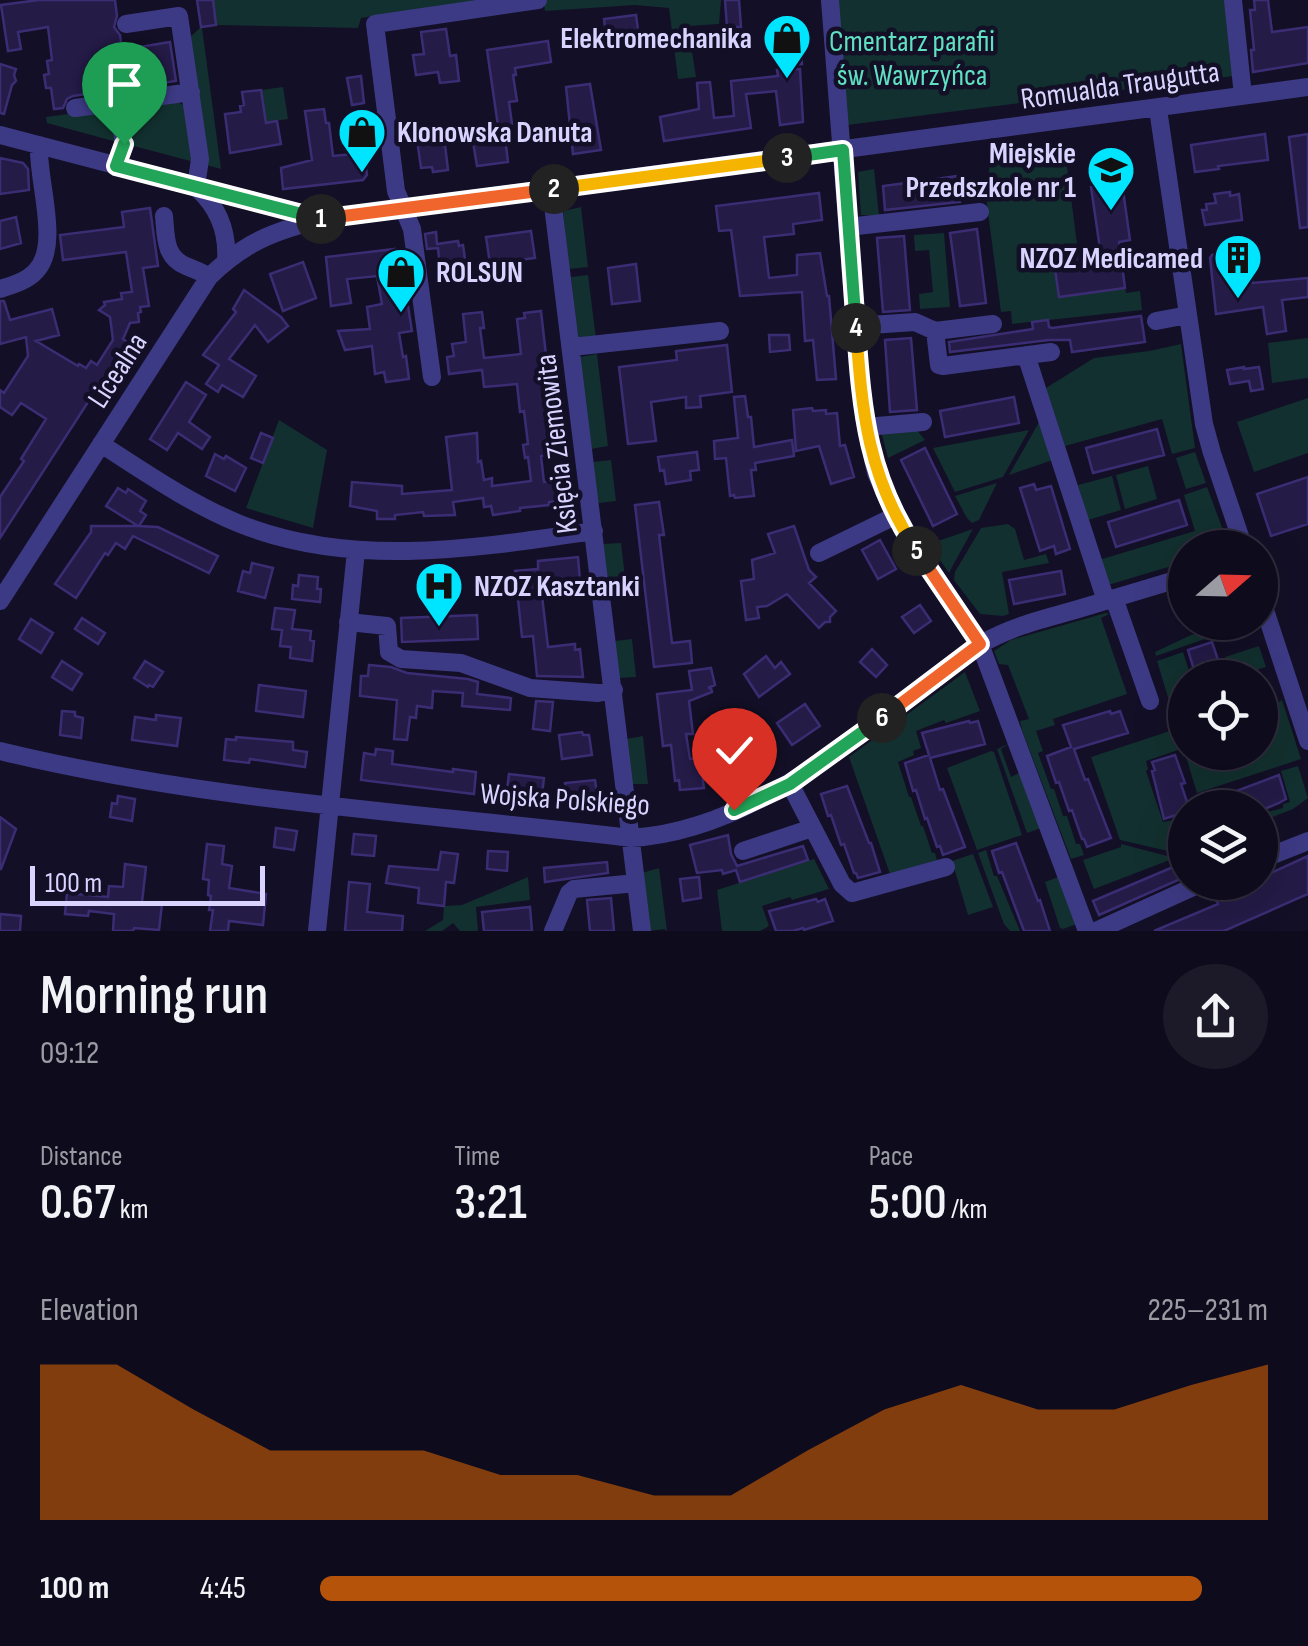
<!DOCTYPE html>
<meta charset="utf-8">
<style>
:root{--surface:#0e0b1c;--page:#1c1929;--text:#f1f3f6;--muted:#9b9ba3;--line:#2e2b3b;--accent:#b45309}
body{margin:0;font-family:"Sofia Sans Condensed",sans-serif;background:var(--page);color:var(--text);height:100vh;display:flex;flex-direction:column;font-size:38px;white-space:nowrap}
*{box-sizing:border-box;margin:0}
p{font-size:32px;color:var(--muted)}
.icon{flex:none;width:55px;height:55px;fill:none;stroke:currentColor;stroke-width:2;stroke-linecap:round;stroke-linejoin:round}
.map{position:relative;height:931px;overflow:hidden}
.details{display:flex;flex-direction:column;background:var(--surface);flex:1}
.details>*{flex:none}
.needle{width:65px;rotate:70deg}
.controls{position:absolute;left:1168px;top:530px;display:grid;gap:20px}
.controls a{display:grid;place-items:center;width:110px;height:110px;border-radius:50%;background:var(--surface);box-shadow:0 10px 40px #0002,0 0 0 2px var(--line);font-size:50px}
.scale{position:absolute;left:30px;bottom:25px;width:235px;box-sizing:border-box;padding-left:10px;border:5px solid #d9d4ff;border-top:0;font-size:28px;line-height:35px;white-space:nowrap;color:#d9d4ff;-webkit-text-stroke:8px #130f26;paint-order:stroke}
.pin{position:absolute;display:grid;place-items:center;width:85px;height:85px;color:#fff;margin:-102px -42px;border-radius:50% 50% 50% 0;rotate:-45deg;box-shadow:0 0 10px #0007}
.pin .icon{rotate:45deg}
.km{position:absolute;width:50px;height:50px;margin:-25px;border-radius:50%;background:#222;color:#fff;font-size:28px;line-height:50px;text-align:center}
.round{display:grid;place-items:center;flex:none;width:105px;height:105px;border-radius:52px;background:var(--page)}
.headline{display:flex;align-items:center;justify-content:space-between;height:170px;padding:0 40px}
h1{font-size:55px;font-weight:600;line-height:75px}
.figures{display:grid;grid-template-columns:repeat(3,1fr);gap:15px;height:170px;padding:10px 40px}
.figures div{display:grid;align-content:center}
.figures b{font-size:50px;font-weight:600}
.figures small{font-size:28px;font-weight:400}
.figures p{font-size:28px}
.chart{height:280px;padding:20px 40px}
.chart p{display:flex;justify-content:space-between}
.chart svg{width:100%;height:180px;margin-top:10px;fill:var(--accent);opacity:.7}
ul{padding:0 40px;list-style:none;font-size:32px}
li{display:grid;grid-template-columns:160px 120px 1fr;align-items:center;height:75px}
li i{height:25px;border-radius:12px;background:var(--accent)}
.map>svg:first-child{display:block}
.green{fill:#12302f}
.building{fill:#241b47;stroke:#3b2d73;stroke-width:2.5}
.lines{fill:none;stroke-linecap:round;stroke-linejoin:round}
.minor{stroke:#3d3a85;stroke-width:18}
.split-1-casing{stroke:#fff;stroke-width:20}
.split-2-casing{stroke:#fff;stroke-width:20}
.split-3-casing{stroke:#fff;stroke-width:20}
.split-4-casing{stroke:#fff;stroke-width:20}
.split-5-casing{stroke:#fff;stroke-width:20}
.split-6-casing{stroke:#fff;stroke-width:20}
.split-7-casing{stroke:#fff;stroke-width:20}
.split-1{stroke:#22a559;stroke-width:12}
.split-2{stroke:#f0652b;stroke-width:12}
.split-3{stroke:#f5b400;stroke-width:12}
.split-4{stroke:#22a559;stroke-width:12}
.split-5{stroke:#f5b400;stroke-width:12}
.split-6{stroke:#f0652b;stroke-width:12}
.split-7{stroke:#22a559;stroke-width:12}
.labels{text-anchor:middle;stroke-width:9;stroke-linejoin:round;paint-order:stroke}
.poi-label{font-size:30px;font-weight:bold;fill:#d9d4ff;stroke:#130f26;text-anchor:end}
.park-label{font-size:30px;fill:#5fe0c0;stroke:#130f26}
.street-label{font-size:30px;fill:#d9d4ff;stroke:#130f26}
</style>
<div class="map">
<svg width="1308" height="931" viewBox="0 0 1308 931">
<rect width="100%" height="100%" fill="#130f26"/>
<!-- green -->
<path class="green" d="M213,0H483L361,18L358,28L216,25Z
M543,0H721L719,24L688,26L696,77L678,79L669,8L635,5L545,11Z
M836,0H1225L1233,76L847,125Z
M201,27L202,28L221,169L206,165L188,39Z
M283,87L288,119L267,122L261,90Z
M176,101L185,106L194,162L130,145L124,107Z
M111,108L117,142L47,123L46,117Z
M1064,143L1078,252L1053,256L1059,297L1125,288L1126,293L1140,291L1142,310L1012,324L1011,311L1001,312L986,197L991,153Z
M874,169L879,216L861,215L858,172Z
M581,207L588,267L569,269L563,211Z
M944,233L950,307L920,309L919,294L933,292L929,250L915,251L914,235Z
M588,275L596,339L578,341L571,277Z
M1308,338V378L1272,383L1268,343Z
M1181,344L1195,448L1172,454L1162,419L1065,446L1046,388L1094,358L1149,351Z
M597,354L608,446L591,449L580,357Z
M1308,398V453L1254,472L1237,422Z
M1043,415L1056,459L1009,475Z
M279,420L327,450L313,528L246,508Z
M916,429L925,440L888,458L881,431Z
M1029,430L1003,477L955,492L933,448Z
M1195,452L1206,483L1186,489L1176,458Z
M611,460L616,501L598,503L593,462Z
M1148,466L1157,499L1125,509L1116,475Z
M1112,476L1121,510L1088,520L1078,485Z
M997,483L979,520L972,523L967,518L955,496Z
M1207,487L1223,530L1191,538L1194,547L1185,548V562L1108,585L1099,560L1195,531L1184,495Z
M1008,524L1015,529L1024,560L1046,554L1049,563L1002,572L1009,614L1003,616L980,614L954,580L955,572L981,528Z
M973,529L952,567L949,573L929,544Z
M621,543L626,585L608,587L603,544Z
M1106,613L1109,614L1101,618L1127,694L1053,719L1055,725L1036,731L1043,751L1038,753L1051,789H1054L1063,816H1067L1076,844H1080L1084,855L1071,859L1022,730L1020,721L1029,719L1008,665L999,664L994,651L1011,640Z
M1218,623H1251L1156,656L1155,652L1191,635L1219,628Z
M632,639L636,677L619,678L615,641Z
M1259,646L1266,667L1234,677L1225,657Z
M1183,652L1191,677L1185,678V752H1260V710L1263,709L1267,724L1278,721L1274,705L1282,700L1301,759L1197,793L1157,661Z
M965,672L980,711L946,723L944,720L916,731L921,748L913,751L914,755L898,762L909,797H911L921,826H923L932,853H935L937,860L890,874L849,757Z
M1173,730L1178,750L1146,761L1148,769L1146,771L1163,822L1180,819L1185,828V852L1181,854L1120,840L1091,757Z
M643,736L648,784H631L626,739Z
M1011,743L1001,749L1011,777L1021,772L1041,828L1027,833L997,749Z
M991,751L994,752L1022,835L977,850L947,768Z
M1298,766L1308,798L1293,809L1260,822V814L1283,808V804L1290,802L1281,771Z
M1121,844L1175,858L1094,889L1083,860L1121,847Z
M986,850L994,876H997L1020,931H1010L1004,924L978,853Z
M973,854L993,907L968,915L952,861Z
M814,859L829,889L792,900L790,897L762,906L769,926L760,931H722L717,890Z
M659,868L667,931L664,929L649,931L642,873Z
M1061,876L1080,923L1063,929L1060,928L1045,882Z
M528,877L530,900L476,907L478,931H460L453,923L442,931H425L443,920L444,906L462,905Z"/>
<!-- building -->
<path class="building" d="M39,0H115L117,16L114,27L120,35L122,50L170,42L176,81L73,96L67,99L63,108L54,109L51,88H46L44,75L49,74L47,61L52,60L48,27L18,32L21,49L8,51L1,5Z
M197,0H213L216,25L201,27Z
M725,0H739L741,27H727Z
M1254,0H1268L1272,32L1308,27V63L1253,72L1251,50H1254L1250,10H1255Z
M636,15L639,37L607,42L604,19Z
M446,29L450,56L456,55L459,81L440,83L438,72L416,75L413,55L424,54L421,32Z
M799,36L802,64L790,65L788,37Z
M548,41L551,62L515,68L516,75H513L517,101L509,102L512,124L498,126L487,50Z
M0,64L16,69L14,75L16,81L12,85L4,114L0,113Z
M800,69L803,122L780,125L776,91L746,94L751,128L664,141L660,117L699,109L697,83L710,82L714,118L734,116L731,81L778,76L777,70Z
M361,76L364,103L352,105L347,78Z
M590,84L601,150L573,154L566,87Z
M261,90L266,123L277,121L281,144L230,153L225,114L241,112L240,106L244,105L242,92Z
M324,109L326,123H329L333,156L364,153L367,175L363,180L283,189L281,168L312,160L305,111Z
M1265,134L1268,160L1218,166L1219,169L1195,172L1191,145Z
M1308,134V227L1300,228L1289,137Z
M442,137L443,146L445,145L448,170L433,172L432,167L421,168L417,140Z
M505,137L508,162L477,166L473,142Z
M0,158L23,163L28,169L29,190L0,194Z
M958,176L960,202L885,210L883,186Z
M1122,183L1130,240L1119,242L1125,288L1059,297L1053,255L1100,249L1091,187Z
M1230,192V196L1239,194L1242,220L1205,225L1202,210H1207L1206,204L1216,203L1214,194Z
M819,193L822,220L793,224L794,234L764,237L769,278L797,275V255L820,253L827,296H829L836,379L817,380L813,340L805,341L802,292L740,296L731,230L719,231L716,206Z
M150,208L158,266L143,268L149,306L140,307L141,312L138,313L139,322L130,323L123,339L140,351L128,369L118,362L105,384L101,382L0,538V497L24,461L21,459L46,419L21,403L12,415L0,407V390L4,393L28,356L26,337L0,344V301H4L10,320L52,309L59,335L36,341L78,366L79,364L86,368L91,361L97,365L113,340L110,317L99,310L105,305L104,302L122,299L121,293L132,292L126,252L63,260L60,235L124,227L122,212Z
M16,217L21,243L0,249V221Z
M977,229L986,303L960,306L950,233Z
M531,231L535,258L490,264L486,237Z
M436,232L437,244L458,241L459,246L463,245L466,266L440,269L438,248L427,249L425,234Z
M904,236L910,310L883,312L877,238Z
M395,249L402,301L407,300L412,331L399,333L403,357L406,356L409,379L386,382L384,372L375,374L372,346L345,350L338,331L370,329L367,307L382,304L377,276L347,279L351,303L331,306L326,257Z
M1239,251L1252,268V283L1308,278V297L1282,300L1286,331L1267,334L1263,307L1216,314L1210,258L1212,255Z
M303,262L316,298L283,311L270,274Z
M636,264L640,301L612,304L608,268Z
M244,290L281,317L288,326L268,342L255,325L229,359L256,376L243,397L222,385L218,392L206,384L219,365L203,355L236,312L233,309Z
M541,311L552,408H547L552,448H548L549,455L541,456L544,482L556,481L558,501L549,502V505L520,508V511L493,515L491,506L484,507L483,498L453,502L455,515L424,516L423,512L395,515V519H377V511L350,506L352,482L402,486V494L452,490L446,437L460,435L477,433L478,462L481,461L484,480L492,478V486L531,481L528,457L525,458L523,445L528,444L524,411L520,412L517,384L484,387L482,370L449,374L447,357L454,356L452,344L466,342L463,314L482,312L484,328H480L484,358L521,354L517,319L525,318L524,313Z
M1141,316L1145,342L1072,352L1070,340H1049L950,352L949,342L1033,329L1032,322L1048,320L1049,327L1052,328Z
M769,335H789L790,350L770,352Z
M911,338L917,410L890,412L885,340Z
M727,345L732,392L700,396L701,407L686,408V397L651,402L656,441L628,444L619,367L677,360L676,351Z
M1244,367V369L1259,367L1263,389L1251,391L1249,381L1230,384L1227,370Z
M186,382L206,395L189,422L210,437L202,449L178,433L167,450L150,439Z
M745,396L748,417H751L754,447L792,440L794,456L755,463L756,470H751L754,496L735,498L734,495L730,496L726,458L715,459L714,441L738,438L734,397Z
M1014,397L1019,423L945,437L940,411Z
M812,408L813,411L826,410V414L837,413L840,446L845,445L854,477L831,484L819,446L796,451L793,410Z
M1157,429L1164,455L1093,473L1086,448Z
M261,433L273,438L263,463L251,458Z
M925,448L957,514L933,526L901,460Z
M697,452L699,470L690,471L691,480L666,484L664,470L660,471L658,457Z
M215,454L224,459L226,456L246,468L235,491L206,476Z
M1308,477V524L1271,536L1257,494Z
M1034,484L1036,490L1051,486L1070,549L1056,554L1054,546L1040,551L1020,488Z
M118,488L126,493L128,489L146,501L140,511L146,515L139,526L158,527L218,556L209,573L133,536L125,549L116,543L108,555L105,553L76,598L55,584L91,532V526H138L106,506Z
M1179,500L1187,525L1116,547L1108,522Z
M659,502L664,535H659L672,643L690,641L692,663L654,667L635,505Z
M794,526L809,570L816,577L809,583L836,611L830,617V622H825L819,628L787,594L767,606L757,607L759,618L746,620L741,581L754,579L752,560L775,553L768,534Z
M880,540L896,569L878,579L862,550Z
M578,557L581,592L542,596L548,647L575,644V650L580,649L583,677L537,676L533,636L522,637L515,571L538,569V561Z
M252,563L273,568L265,598L238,591L243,571L250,573Z
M1061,571L1065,594L1014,604L1009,580Z
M299,575L318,577L317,589H321L320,602L292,599L293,585L298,586Z
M920,605L931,621L914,633L902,617Z
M275,608L295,610L292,629L311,631L310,640L314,641L312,661L290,658L291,647L280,646L282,630L272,629Z
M477,615L478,639L402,642L401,618Z
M82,618L105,633L98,644L75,629Z
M31,619L53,633L41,653L19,639Z
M1212,642L1224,678H1199L1197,672L1195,673L1188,650Z
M872,649L887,665L876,677L860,662Z
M766,656L775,668L781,662L790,674L759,697L744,674Z
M62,661L82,674L72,690L52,677Z
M145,661L163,672L153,687L149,685L148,687L134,678Z
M369,665L391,667L407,673L468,679L478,682L477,694L511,698L510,710L462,706L463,693L433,691L432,708L417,706L416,718L410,717L407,740L394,739L397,700L360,696L361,676H368Z
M711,668L715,685L708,688H711L712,692L689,701L693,734H686L690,759L700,758L704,788L680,790L679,780L675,781L671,745L663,746L657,694L692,690L689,671Z
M259,685L306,691L303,717L256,711Z
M536,701L553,702L550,731L533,729Z
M805,704L820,726L792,745L777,723Z
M62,711L75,712V716L83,718L81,738L60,735Z
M1110,711L1111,714L1120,711L1128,733L1074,749L1085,780L1088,779L1111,838L1087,847L1084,839H1082L1072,810L1069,811L1059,782L1056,783L1047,756L1071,747L1063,725Z
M156,715L181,718L177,746L132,740L135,717L156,720Z
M969,721L970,723L978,721L985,744L930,758L940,790L943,789L965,847L943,855L940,846L937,847L927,818L925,819L916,790L913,791L905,763L929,755L922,733Z
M582,732L583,735H589L592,755L562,759L559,735Z
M756,734L769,758L740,773L728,748Z
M236,737L293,742V750L307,752L305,767L250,759L249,763L224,760L226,739L236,740Z
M376,749L393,751L392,764L453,772V769L476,772L474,794L361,780L364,753L375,755Z
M1175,755L1185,783L1181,784L1189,808H1185V812L1164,819L1152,771L1155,770L1152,762Z
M509,774L544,778L541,802L506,797Z
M1279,775L1286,799L1279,803L1267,808H1200L1199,805Z
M595,780L598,800L568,804L565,783Z
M847,786L869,843H871L880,872L858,878L856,873H854L844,844L841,845L831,815L828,816L821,794Z
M118,796L135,799L132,821L110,817L112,803L117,804Z
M0,817L16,829L1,869H0Z
M276,828L297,831L294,850L274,847Z
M354,834L376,836L374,856L352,854Z
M728,835L731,854L737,866L803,846L808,860L740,882L736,870L723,874L722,870L697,873L690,845Z
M1016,843L1038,901L1040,900L1050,931H1024L1002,872L999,873L992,851Z
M207,844L224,846L222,864L232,866L229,888L266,894L263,925L229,921L228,931H210L213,910H209L211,896L208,895L209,880L203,879Z
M488,851L508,852L507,871L487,869Z
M441,852L458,854L454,883L446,882L444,906L418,903L419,888L386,883L389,866L438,870Z
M1308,856V894L1224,931H1154L1218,904L1215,898L1250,882H1260V878Z
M607,862L608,873L545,882L544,868Z
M1185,862V877L1099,915L1093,901Z
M125,864L146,867L142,902L162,904L159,930L134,928L133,931H113L114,914L89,911L88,916L65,914L67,893L108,897L109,886L123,887Z
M699,877L701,898L683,901L680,879Z
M349,882L370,884L367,912L403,916L402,931H345Z
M611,898L614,931H590L587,900Z
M816,899L818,902L825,899L833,921L804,930L803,928L793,931H776L769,911Z
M530,907L532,931H484L482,912Z
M0,914L21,916L20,931H0Z"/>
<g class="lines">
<!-- minor -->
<path class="minor" d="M830,0L859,377L866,427L876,473L895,516L980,644L1087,931
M1233,0L1243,96
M126,24L179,16L200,159L196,187
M75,108L191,92
M1158,109L1204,424L1212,453L1244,548
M0,135L317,218
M116,166L124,144L117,102
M551,189L642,931
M199,190C219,209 228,233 226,261
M164,216C166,236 164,257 186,266C195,270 201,271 209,277
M848,227L980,212
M0,289C13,285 27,281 36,271C61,245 37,180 39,145
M1156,321L1188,315
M855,326L915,322L935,331L993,324
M935,331L939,365L943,366L1051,352
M572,347L720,331
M1026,355L1106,601
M432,377L412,229L396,191L375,24L538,0
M866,427L923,422
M101,444C146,473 191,504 240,524C354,569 477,548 594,531
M819,553L895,516
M1260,595L1308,741
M1114,598L1150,701
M0,601L209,277C245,242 274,231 322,219L1308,87
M348,622L387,626L389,652L401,659L461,663L530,688L598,693L614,690
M0,751C205,801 422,813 631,838C742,831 834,754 920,689C940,674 960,657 981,644C1010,627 1043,619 1075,610C1112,599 1148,588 1185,577
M790,784L842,884L852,893L946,867
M743,851L812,828
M1260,860L1308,841
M317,931L356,551
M553,931L569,893L574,889L636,883
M1096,931L1204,882"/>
</g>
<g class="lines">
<!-- split-1 casing -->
<g class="split-1-casing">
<path id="split-1" d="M124,144L116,166L321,219"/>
</g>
<!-- split-2 casing -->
<g class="split-2-casing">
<path id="split-2" d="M321,219L554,189"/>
</g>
<!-- split-3 casing -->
<g class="split-3-casing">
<path id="split-3" d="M554,189L787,158"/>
</g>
<!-- split-4 casing -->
<g class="split-4-casing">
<path id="split-4" d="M787,158L843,150L856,328"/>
</g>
<!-- split-5 casing -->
<g class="split-5-casing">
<path id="split-5" d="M856,328C862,414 868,478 917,551"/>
</g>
<!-- split-6 casing -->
<g class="split-6-casing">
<path id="split-6" d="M882,718L980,644L917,551"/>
</g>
<!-- split-7 casing -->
<g class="split-7-casing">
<path id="split-7" d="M734,810L790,784L882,718"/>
</g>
<!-- split-1 -->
<use href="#split-1" class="split-1"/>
<!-- split-2 -->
<use href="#split-2" class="split-2"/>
<!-- split-3 -->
<use href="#split-3" class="split-3"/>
<!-- split-4 -->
<use href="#split-4" class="split-4"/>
<!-- split-5 -->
<use href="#split-5" class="split-5"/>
<!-- split-6 -->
<use href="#split-6" class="split-6"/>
<!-- split-7 -->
<use href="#split-7" class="split-7"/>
</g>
<!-- icons -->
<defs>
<g id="shop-pin" transform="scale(2.5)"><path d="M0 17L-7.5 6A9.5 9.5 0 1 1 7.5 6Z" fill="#00e5ff" stroke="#130f26"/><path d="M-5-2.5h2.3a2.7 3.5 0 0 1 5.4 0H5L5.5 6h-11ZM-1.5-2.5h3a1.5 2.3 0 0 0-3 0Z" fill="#111"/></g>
<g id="school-pin" transform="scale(2.5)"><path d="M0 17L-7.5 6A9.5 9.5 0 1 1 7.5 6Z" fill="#00e5ff" stroke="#130f26"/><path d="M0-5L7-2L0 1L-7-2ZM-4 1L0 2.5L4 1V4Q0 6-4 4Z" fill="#111"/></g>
<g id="building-pin" transform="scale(2.5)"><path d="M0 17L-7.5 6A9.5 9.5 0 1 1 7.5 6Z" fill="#00e5ff" stroke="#130f26"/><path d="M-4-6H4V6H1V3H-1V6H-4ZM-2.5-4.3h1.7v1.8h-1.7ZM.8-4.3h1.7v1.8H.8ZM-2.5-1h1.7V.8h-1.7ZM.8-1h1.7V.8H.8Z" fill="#111"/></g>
<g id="hospital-pin" transform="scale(2.5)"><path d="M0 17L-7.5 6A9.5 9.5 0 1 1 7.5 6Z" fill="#00e5ff" stroke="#130f26"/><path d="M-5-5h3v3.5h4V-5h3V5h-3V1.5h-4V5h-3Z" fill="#111"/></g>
</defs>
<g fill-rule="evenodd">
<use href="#shop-pin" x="787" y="38"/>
<use href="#shop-pin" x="362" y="132"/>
<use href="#school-pin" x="1111" y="170"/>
<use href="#building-pin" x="1238" y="258"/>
<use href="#shop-pin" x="401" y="272"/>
<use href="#hospital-pin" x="439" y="586"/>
</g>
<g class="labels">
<!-- poi labels -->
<g class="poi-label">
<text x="752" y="48">Elektromechanika</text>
<text x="397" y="142" text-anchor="start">Klonowska Danuta</text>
<text x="1076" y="163">Miejskie<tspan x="1076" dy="34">Przedszkole nr 1</tspan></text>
<text x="1203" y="268">NZOZ Medicamed</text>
<text x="436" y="282" text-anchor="start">ROLSUN</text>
<text x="474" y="596" text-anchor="start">NZOZ Kasztanki</text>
</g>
<!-- park labels -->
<g class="park-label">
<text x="912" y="51">Cmentarz parafii<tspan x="912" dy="34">św. Wawrzyńca</tspan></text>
</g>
<!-- street labels -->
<g class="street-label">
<text transform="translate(1120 85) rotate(-8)" y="10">Romualda Traugutta</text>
<text transform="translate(117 370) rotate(-57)" y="10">Licealna</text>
<text transform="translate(556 444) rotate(-97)" y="10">Księcia Ziemowita</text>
<text transform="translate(565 799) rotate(4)" y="10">Wojska Polskiego</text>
</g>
</g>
</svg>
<div class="controls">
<a><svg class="needle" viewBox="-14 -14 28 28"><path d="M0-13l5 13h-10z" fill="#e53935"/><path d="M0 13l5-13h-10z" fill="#9b9ba3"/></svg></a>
<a><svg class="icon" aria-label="locate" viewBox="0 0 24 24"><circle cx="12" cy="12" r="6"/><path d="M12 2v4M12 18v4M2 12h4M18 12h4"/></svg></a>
<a><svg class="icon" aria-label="layers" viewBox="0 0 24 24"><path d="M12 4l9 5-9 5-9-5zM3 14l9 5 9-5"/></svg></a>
</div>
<div class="scale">100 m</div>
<div class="pin" style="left:124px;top:144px;background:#1e9e55"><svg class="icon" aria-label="arrive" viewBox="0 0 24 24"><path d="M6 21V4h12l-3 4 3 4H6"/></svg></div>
<div class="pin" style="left:734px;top:810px;background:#d93025"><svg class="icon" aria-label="check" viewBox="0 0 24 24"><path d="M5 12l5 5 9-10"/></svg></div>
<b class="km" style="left:321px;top:219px">1</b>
<b class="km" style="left:554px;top:189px">2</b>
<b class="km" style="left:787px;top:158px">3</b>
<b class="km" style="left:856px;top:328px">4</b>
<b class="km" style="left:917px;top:551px">5</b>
<b class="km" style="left:882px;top:718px">6</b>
</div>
<section class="details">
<div class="headline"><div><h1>Morning run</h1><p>09:12</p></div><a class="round"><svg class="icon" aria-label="share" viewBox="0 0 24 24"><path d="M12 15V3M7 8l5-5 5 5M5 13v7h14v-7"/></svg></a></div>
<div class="figures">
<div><p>Distance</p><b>0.67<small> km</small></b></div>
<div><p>Time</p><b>3:21</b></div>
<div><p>Pace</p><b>5:00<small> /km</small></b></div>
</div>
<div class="chart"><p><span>Elevation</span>225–231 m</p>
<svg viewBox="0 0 160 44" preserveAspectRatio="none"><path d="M0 44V6L10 6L20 17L30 27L40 27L50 27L60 33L70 33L80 38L90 38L100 27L110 17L120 11L130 17L140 17L150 11L160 6V44z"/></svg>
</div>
<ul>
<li><b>100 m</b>4:45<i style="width:93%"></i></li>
</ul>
</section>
